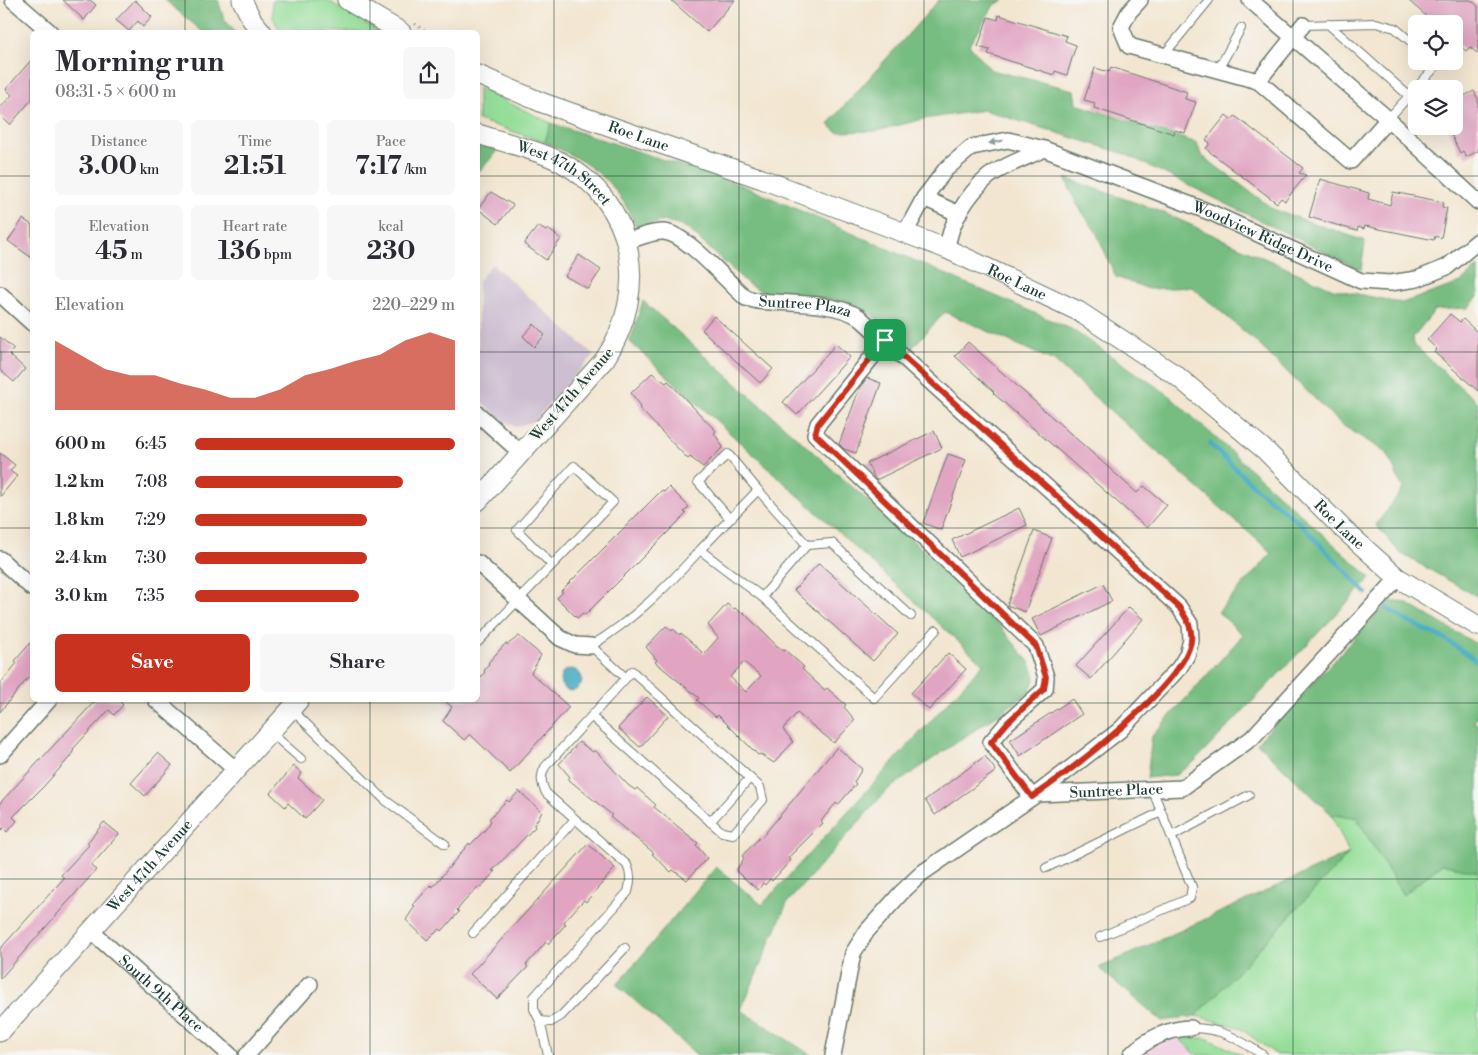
<!DOCTYPE html>
<meta charset="utf-8">
<style>
:root{--surface:#fff;--page:#f7f7f7;--text:#2b2b33;--muted:#7c7c81;--accent:#c8321e}
body{margin:0;font-family:"Libre Bodoni",serif;background:var(--page);color:var(--text);height:100vh;display:flex;flex-direction:column;font-size:19px;white-space:nowrap}
*{box-sizing:border-box;margin:0}
p{font-size:16px;color:var(--muted)}
.icon{flex:none;width:28px;height:28px;fill:none;stroke:currentColor;stroke-width:2;stroke-linecap:round;stroke-linejoin:round}
.map{position:relative;flex:1;overflow:hidden}
.sheet{position:absolute;left:30px;top:30px;width:450px;height:672px;display:flex;flex-direction:column;background:var(--surface);border-radius:8px;box-shadow:0 5px 20px #0002}
.sheet>*{flex:none}
.fabs{position:absolute;left:1408px;top:15px;display:grid;gap:10px}
.fabs a{display:grid;place-items:center;width:55px;height:55px;border-radius:8px;background:var(--surface);box-shadow:0 5px 20px #0002;font-size:25px}
.pin{position:absolute;display:grid;place-items:center;width:42px;height:42px;color:#fff;margin:-21px;border-radius:10px;box-shadow:0 2px 8px #0006}
.round{display:grid;place-items:center;flex:none;width:52px;height:52px;border-radius:8px;background:var(--page)}
.overview{display:flex;align-items:center;justify-content:space-between;height:85px;padding:0 25px}
h1{font-size:28px;font-weight:800;line-height:38px}
.metrics{display:grid;grid-template-columns:repeat(3,1fr);gap:8px;height:85px;padding:5px 25px}
.metrics div{display:grid;align-content:center;border-radius:8px;background:var(--page);text-align:center}
.metrics b{font-size:25px;font-weight:800}
.metrics small{font-size:14px;font-weight:400}
.metrics p{font-size:14px}
.chart{height:140px;padding:10px 25px}
.chart p{display:flex;justify-content:space-between}
.chart svg{width:100%;height:90px;margin-top:5px;fill:var(--accent);opacity:.7}
.primary-button{display:flex;gap:10px;margin-top:auto;padding:10px 25px}
.primary-button a{flex:1;height:58px;border-radius:8px;background:var(--accent);color:#fff;font-size:20px;font-weight:800;line-height:58px;text-align:center}
.primary-button a+a{background:var(--page);color:var(--text)}
ul{padding:0 25px;list-style:none;font-size:16px}
li{display:grid;grid-template-columns:80px 60px 1fr;align-items:center;height:38px}
li i{height:12px;border-radius:6px;background:var(--accent)}
.map>svg:first-child{display:block}
.built{fill:#f1d0e3}
.industrial{fill:#cebed1}
.green{fill:#94de99;stroke:#5a8e66}
.forest{fill:#77bd81;stroke:#4b7d5a}
.water{fill:#44aac4;stroke:#32747c}
.lines{fill:none;stroke-linecap:round;stroke-linejoin:round}
.stream{stroke:#44aac4;stroke-width:4.5}
.building{fill:#e1a5c2;fill-rule:evenodd}
.service-casing{stroke:#69786b;stroke-width:10}
.minor-casing{stroke:#69786b;stroke-width:18}
.tertiary-casing{stroke:#69786b;stroke-width:21}
.path{stroke:#69786b;stroke-width:2.5;stroke-dasharray:1 4;stroke-linecap:butt}
.service{stroke:#fff;stroke-width:8}
.minor{stroke:#fff;stroke-width:15}
.tertiary{stroke:#fff;stroke-width:19}
.oneway{fill:#8f9e9a}
.route-casing{stroke:#fff;stroke-width:10}
.route{stroke:#c8321e;stroke-width:6}
.grid{fill:none;stroke:#1f3d34;stroke-width:1;stroke-opacity:0.55}
.labels{text-anchor:middle;stroke-width:4.5;stroke-linejoin:round;paint-order:stroke}
.street-label{font-size:15px;fill:#1f3d34;stroke:#f6f6f2}
</style>
<div class="map">
<svg width="1478" height="1055" viewBox="0 0 1478 1055">
<rect width="100%" height="100%" fill="#f6f6f2"/>
<filter id="ink" filterUnits="userSpaceOnUse"><feTurbulence type="fractalNoise" baseFrequency=".02" numOctaves="2"/><feDisplacementMap in="SourceGraphic" scale="10" xChannelSelector="R" yChannelSelector="G"/><feConvolveMatrix kernelMatrix="1 2 1 2 8 2 1 2 1" color-interpolation-filters="sRGB"/></filter>
<filter id="wash" filterUnits="userSpaceOnUse"><feTurbulence type="fractalNoise" baseFrequency=".0096" numOctaves="4" result="noise"/><feDisplacementMap in="SourceGraphic" scale="20" xChannelSelector="R" yChannelSelector="G"/><feGaussianBlur stdDeviation="1.12" result="paint"/><feColorMatrix in="noise" values="0 0 0 0 0 0 0 0 0 0 0 0 0 0 0 0 0 1.4 0 .05"/><feComposite in="paint" operator="in"/></filter>
<g filter="url(#wash)">
<rect width="100%" height="100%" fill="#f3e6d1"/>
<!-- built -->
<path class="built" d="M1167,1039H1180L1197,1055H1141Z"/>
<!-- industrial -->
<path class="industrial" d="M492,264L594,355L534,421L515,427L500,419L478,398V281Z"/>
<!-- green -->
<path class="green" d="M274,0H327L379,32H281L273,18L272,2Z
M478,88L551,123L545,142L478,120Z
M1332,815L1356,817L1403,895L1442,864L1478,872V1051L1476,1055H1277L1238,1027L1196,1016L1349,853Z
M1206,1038L1242,1055H1197L1180,1039Z"/>
<!-- forest -->
<path class="forest" d="M165,0H218L224,19L235,32H203Z
M939,0H1004L994,5L969,45L991,70L1074,90L1076,104L1197,143L1201,155L1273,209L1365,241L1361,270L1125,154L984,110L923,119L877,131L837,132L828,124Z
M551,123L746,187L1071,329L1166,393L1371,578L1195,761L1176,775L1147,778L1152,736L1243,635L1218,612L1272,553L1054,361L945,312L911,349L870,313L849,301L765,293L748,284L687,228L665,221L636,227C617,180 590,163 545,142Z
M478,144L499,149L478,173Z
M1065,178L1162,212L1333,289L1402,303L1460,283L1478,267V297L1468,308L1435,310L1413,337L1414,345L1478,403V597L1400,553L1376,525L1403,489L1387,453L1342,425L1253,339L1192,287L1149,289L1116,277L1096,232L1076,203Z
M643,301L976,597L1030,663L1035,677L1029,693L887,790L787,903L741,1010L811,1055H697L617,985L716,867L762,905L983,664L630,342Z
M1389,601L1406,603L1478,645V713L1474,723L1478,724V872L1442,864L1403,895L1356,817L1332,815L1257,743Z
M1349,853L1196,1016L1162,1021L1099,968Z"/>
<!-- water -->
<path class="water" d="M560 680a11 11 0 1 1 22 0a11 11 0 1 1-22 0Z"/>
<g class="lines">
<!-- stream -->
<path class="stream" d="M1210,444L1257,489L1300,523L1366,593
M1386,608L1409,622L1445,639L1478,662"/>
</g>
<g id="blocks">
<!-- building -->
<path class="building" d="M63,0H90L96,5L84,20Z
M135,0L152,17L143,27L138,21L129,31L116,20Z
M671,0H735L707,32Z
M1408,0H1471L1478,6V54L1470,47L1466,51L1454,41V24H1435Z
M999,15L1067,36L1065,41L1076,45L1067,75L1055,71L1054,75L988,54L990,50L978,47L988,17L998,20Z
M32,59V99L10,125L0,115V108L12,95L6,89Z
M1111,67L1187,92L1185,99L1196,102L1185,133L1175,130L1174,134L1094,108L1095,103L1084,100L1095,68L1109,72Z
M1474,91L1478,99V151L1466,157L1463,151L1460,153L1447,126H1454V101Z
M1226,115L1232,120L1235,116L1303,168L1299,173L1306,175L1285,201L1281,198L1277,203L1206,149L1210,143L1206,140Z
M1320,179L1369,193L1368,199L1390,205L1393,192L1443,202L1442,207L1447,208L1441,238L1435,236L1434,240L1365,226L1364,229L1358,227L1357,231L1309,217Z
M491,192L513,205L498,224L478,209Z
M23,219L32,225V258L8,241Z
M538,226L546,231L548,229L561,239L546,260L524,244Z
M579,255L601,270L588,289L565,276Z
M1450,314L1460,322L1463,319L1478,333V391L1434,352L1437,349L1427,340Z
M714,316L773,369L760,383L702,330Z
M534,324L545,335L534,347L523,336Z
M0,337L14,349L9,354L25,369L14,382L0,370Z
M968,342L1137,493L1144,486L1167,505L1147,528L993,393L994,392L955,356Z
M836,344L850,357L797,415L783,402Z
M652,373L666,383L668,381L716,431L714,433L723,447L703,467L690,457L688,459L639,408L641,406L631,393Z
M867,378L881,383L856,453L844,449L839,444L860,387Z
M934,431L942,448L876,480L874,477L867,463Z
M0,453L15,465L10,471L17,476L0,497Z
M948,454L966,460L941,530L923,523Z
M669,487L689,507L684,512L686,514L585,615L583,613L577,618L557,598L563,592L561,591L662,490L664,492Z
M1019,508L1027,525L960,557L952,540Z
M1034,531L1052,538L1025,612L1007,605Z
M819,563L898,634L873,661L794,590Z
M1103,584L1112,601L1041,636L1032,619Z
M727,604L733,609L735,608L741,613L743,612L777,646L784,651L785,650L804,667L802,669L818,684L825,690L827,688L846,705L844,707L855,720L834,743L797,713L783,729L793,742L774,763L760,754L758,755L718,715L716,717L697,700L699,698L655,662L657,660L646,647L666,626L672,631L673,629L680,635L681,633L704,654L718,638L708,625ZM744,662L761,676L746,692L730,677Z
M1129,607L1143,619L1091,679L1076,666Z
M519,636L541,655L531,673L569,707L510,773L470,734L464,740L443,721L452,707L444,700H478V681L485,672L484,671L489,664L488,663L506,643L507,645Z
M32,641V682L28,678L0,712V684L17,663L15,661Z
M948,653L966,669L929,710L911,693Z
M647,697L668,716L640,747L618,728Z
M1072,699L1082,714L1020,756L1010,740Z
M96,700H119L123,705L114,715L109,710L73,749L74,750L70,757L44,786L13,817L17,821L7,832L3,828L0,831V803Z
M579,742L593,752L595,750L628,785L635,790L637,788L656,805L654,807L698,843L696,845L707,858L687,880L673,870L671,872L652,854L654,853L610,817L612,815L568,779L570,777L559,764Z
M837,747L862,769L854,782L856,784L838,805L836,803L821,821L823,823L788,858L791,860L772,881L770,879L765,885L763,883L758,890L736,871L744,858L742,856L761,836L762,837Z
M158,753L172,765L145,796L131,783Z
M985,756L996,771L935,815L925,800Z
M294,766L302,773L298,778L322,800L305,819L288,803L285,807L270,793Z
M519,791L542,812L534,825L535,827L492,871H495L480,888L478,887L463,903L457,910L459,912L442,931L440,929L427,940L406,920L415,906L413,905L431,885L433,887L469,843L470,845L486,829L491,821L489,819L507,800L509,802Z
M104,822L119,834L91,866L96,870L0,979V949L64,878L61,875L89,845L87,843Z
M588,844L615,868L586,902L584,900L579,905L564,922L566,924L548,944L546,942L526,965L528,967L497,999L470,974Z"/>
</g>
</g>
<g filter="url(#ink)">
<use href="#blocks" fill-opacity="0" stroke="#69786b" stroke-width="1"/>
<g class="lines">
<!-- service casing -->
<g class="service-casing">
<path id="service" d="M1328,24L1409,96
M1303,25L1376,23L1395,28L1416,46
M1163,56L1209,0
M1218,70L1241,28
M1388,119L1438,64L1434,61
M730,519L698,482L728,454L758,490
M700,550L758,490L807,545
M762,597L807,545L832,543L911,616
M478,642L613,502L574,466L517,530L551,564
M291,709L385,800L445,844
M592,717L722,832L733,834L763,800L760,787L632,671L626,678
M270,732L301,759
M710,822L750,778
M1172,836L1249,795
M1046,868L1161,812
M473,933L575,819
M1100,937L1190,898L1192,887L1152,789
M625,948L561,1016L551,1022L540,1021L534,1009V997L628,892C631,881 631,874 627,865L546,793C541,783 540,777 545,767L626,678L591,646C634,619 666,588 700,550L762,597L874,698L936,630
M540,1021L548,1055
M1191,1028C1222,1028 1238,1039 1263,1055"/>
</g>
<!-- minor casing -->
<g class="minor-casing">
<g id="minor">
<path d="M13,0L50,32"/>
<path d="M1140,0L1129,12L1121,27L1129,46L1258,81"/>
<path d="M1250,0L1388,119L1478,202"/>
<path d="M1303,25L1258,81L1351,161L1388,119"/>
<path d="M924,198L959,214"/>
<path id="s1" d="M905,233L924,198L946,169L972,147L1008,140L1044,149L1212,213L1361,281L1390,283L1417,279L1447,267L1478,241"/>
<path id="s2" d="M626,242C637,238 653,231 664,232C687,234 727,282 746,298L758,301C788,304 833,301 859,317L1179,607L1190,624L1191,640L1187,655L1179,668L1120,730L1037,794"/>
<path d="M947,249C950,222 968,194 988,177C1002,166 1028,157 1044,149"/>
<path d="M0,294L32,323"/>
<path d="M885,341L818,424L815,434L1036,646L1046,677L1045,689L1008,722L991,742L1032,797"/>
<path d="M478,414L521,453"/>
<path d="M0,559L32,588"/>
<path d="M478,563L560,638L575,645L591,646"/>
<path d="M156,700L236,770"/>
<path d="M0,755L49,700"/>
<path id="s3" d="M91,931L230,1055"/>
<path d="M247,1055L310,984"/>
<path id="s4" d="M833,1055L853,953L867,931L901,893L922,873L1037,794L1182,788L1252,738L1398,578"/>
<path d="M1131,1055C1144,1040 1170,1028 1191,1028"/>
</g>
</g>
<!-- tertiary casing -->
<g class="tertiary-casing">
<g id="tertiary">
<path d="M242,0L252,20L262,32"/>
<path d="M347,0L401,32"/>
<path id="s5" d="M478,75L543,103L762,179L947,249L1078,311L1177,376L1266,451L1342,528L1398,578L1478,626"/>
<path id="s6" d="M478,134C502,142 539,150 561,162C636,203 650,290 605,359L478,501"/>
<path id="s7" d="M0,1032L299,700"/>
</g>
</g>
<!-- path -->
<path class="path" d="M415,24L427,32"/>
<!-- service -->
<use href="#service" class="service"/>
<!-- minor -->
<use href="#minor" class="minor"/>
<!-- tertiary -->
<use href="#tertiary" class="tertiary"/>
</g>
<!-- one-way arrows -->
<defs><path id="oneway-solid" d="M-6-.8H1V-3.2L6.5 0L1 3.2V.8H-6Z" transform="scale(1.25)"/></defs>
<use class="oneway" href="#oneway-solid" transform="translate(996 142) rotate(169)"/>
</g>
<g class="lines" filter="url(#ink)">
<!-- route casing -->
<g class="route-casing">
<path id="route" d="M885,340L1179,607C1186,618 1193,627 1191,641C1184,685 1069,772 1032,797L991,742L1008,722L1044,689L1046,677L1036,646L815,434L818,424Z"/>
</g>
<!-- route -->
<use href="#route" class="route"/>
</g>
<!-- grid -->
<path class="grid" d="M185,0V32M370,0V32M554,0V1055M739,0V1055M924,0V1055M1108,0V1055M1293,0V1055M0,176H32M478,176H1478M0,352H32M478,352H1478M0,528H32M478,528H1478M185,700V1055M370,700V1055M0,703H1478M0,879H1478"/>
<g class="labels">
<!-- street labels -->
<g class="street-label">
<text dy="5" stroke="none"><textPath href="#s5" startOffset="172">Roe Lane</textPath></text>
<text dy="5" stroke="none"><textPath href="#s6" startOffset="96">West 47th Street</textPath></text>
<text dy="5" stroke="none"><textPath href="#s1" startOffset="420">Woodview Ridge Drive</textPath></text>
<text dy="5" stroke="none"><textPath href="#s5" startOffset="578">Roe Lane</textPath></text>
<text dy="5" stroke="none"><textPath href="#s2" startOffset="206">Suntree Plaza</textPath></text>
<text transform="translate(572 394) rotate(-49)" y="5">West 47th Avenue</text>
<text dy="5" stroke="none"><textPath href="#s5" startOffset="984">Roe Lane</textPath></text>
<text dy="5" stroke="none"><textPath href="#s4" startOffset="429">Suntree Place</textPath></text>
<text dy="5" stroke="none"><textPath href="#s7" startOffset="224">West 47th Avenue</textPath></text>
<text dy="5" stroke="none"><textPath href="#s3" startOffset="94">South 9th Place</textPath></text>
</g>
</g>
</svg>
<div class="fabs">
<a><svg class="icon" aria-label="locate" viewBox="0 0 24 24"><circle cx="12" cy="12" r="6"/><path d="M12 2v4M12 18v4M2 12h4M18 12h4"/></svg></a>
<a><svg class="icon" aria-label="layers" viewBox="0 0 24 24"><path d="M12 4l9 5-9 5-9-5zM3 14l9 5 9-5"/></svg></a>
</div>
<div class="pin" style="left:885px;top:340px;background:#1e9e55"><svg class="icon" aria-label="arrive" viewBox="0 0 24 24"><path d="M6 21V4h12l-3 4 3 4H6"/></svg></div>
<section class="sheet">
<div class="overview"><div><h1>Morning run</h1><p>08:31 · 5 × 600 m</p></div><a class="round"><svg class="icon" aria-label="share" viewBox="0 0 24 24"><path d="M12 15V3M7 8l5-5 5 5M5 13v7h14v-7"/></svg></a></div>
<div class="metrics">
<div><p>Distance</p><b>3.00<small> km</small></b></div>
<div><p>Time</p><b>21:51</b></div>
<div><p>Pace</p><b>7:17<small> /km</small></b></div>
</div>
<div class="metrics">
<div><p>Elevation</p><b>45<small> m</small></b></div>
<div><p>Heart rate</p><b>136<small> bpm</small></b></div>
<div><p>kcal</p><b>230</b></div>
</div>
<div class="chart"><p><span>Elevation</span>220–229 m</p>
<svg viewBox="0 0 160 44" preserveAspectRatio="none"><path d="M0 44V10L10 17L20 24L30 27L40 27L50 31L60 34L70 38L80 38L90 34L100 27L110 24L120 20L130 17L140 10L150 6L160 10V44z"/></svg>
</div>
<ul>
<li><b>600 m</b>6:45<i style="width:100%"></i></li>
<li><b>1.2 km</b>7:08<i style="width:80%"></i></li>
<li><b>1.8 km</b>7:29<i style="width:66%"></i></li>
<li><b>2.4 km</b>7:30<i style="width:66%"></i></li>
<li><b>3.0 km</b>7:35<i style="width:63%"></i></li>
</ul>
<div class="primary-button"><a>Save</a><a>Share</a></div>
</section>
</div>
